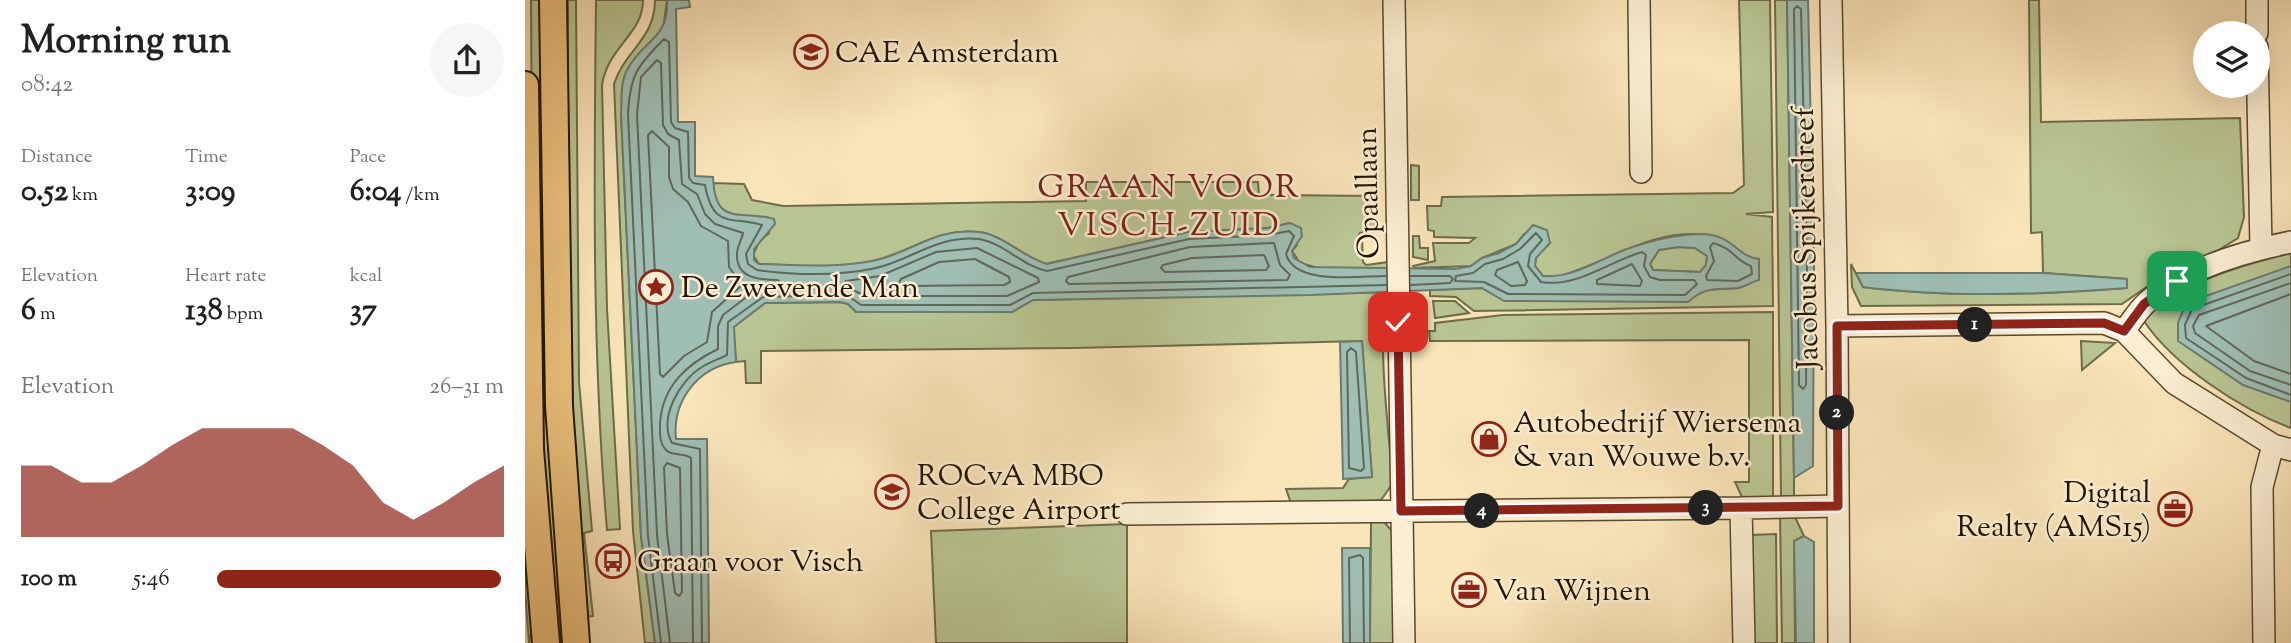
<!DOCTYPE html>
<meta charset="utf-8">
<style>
:root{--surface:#fff;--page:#f6f6f6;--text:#202124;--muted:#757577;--accent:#8f2418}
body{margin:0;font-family:"Sorts Mill Goudy",serif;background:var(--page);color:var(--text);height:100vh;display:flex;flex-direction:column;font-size:26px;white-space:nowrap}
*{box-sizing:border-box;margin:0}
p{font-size:23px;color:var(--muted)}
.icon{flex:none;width:38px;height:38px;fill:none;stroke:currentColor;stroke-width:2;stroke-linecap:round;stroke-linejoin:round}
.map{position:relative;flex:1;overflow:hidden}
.side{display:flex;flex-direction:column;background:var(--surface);width:525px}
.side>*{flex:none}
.controls{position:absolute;left:1668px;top:21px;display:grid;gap:14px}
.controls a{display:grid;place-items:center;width:77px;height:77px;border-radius:50%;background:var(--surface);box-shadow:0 7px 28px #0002;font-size:35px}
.pin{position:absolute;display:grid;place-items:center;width:60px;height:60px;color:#fff;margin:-30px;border-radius:14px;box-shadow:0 4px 10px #0006}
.km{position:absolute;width:35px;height:35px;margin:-18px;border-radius:50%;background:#222;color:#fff;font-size:19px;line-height:35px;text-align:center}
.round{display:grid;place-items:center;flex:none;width:74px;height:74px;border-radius:37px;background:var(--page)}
.summary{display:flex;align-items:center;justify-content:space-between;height:119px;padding:0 21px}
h1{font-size:38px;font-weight:700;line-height:52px}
.figures{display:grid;grid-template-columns:repeat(3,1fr);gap:10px;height:119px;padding:7px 21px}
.figures div{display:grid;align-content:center}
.figures b{font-size:30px;font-weight:700}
.figures small{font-size:19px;font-weight:400}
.figures p{font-size:19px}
.chart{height:196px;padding:14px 21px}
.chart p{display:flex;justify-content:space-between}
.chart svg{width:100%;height:126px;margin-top:7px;fill:var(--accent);opacity:.7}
ul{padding:0 21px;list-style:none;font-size:23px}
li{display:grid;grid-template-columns:112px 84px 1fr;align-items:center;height:52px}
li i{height:18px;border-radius:9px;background:var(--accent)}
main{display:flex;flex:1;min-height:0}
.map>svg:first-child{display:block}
.green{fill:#b9c694;stroke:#6e6c4a;stroke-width:2}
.water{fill:#9fbeb4;stroke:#6d7a6c;stroke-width:2;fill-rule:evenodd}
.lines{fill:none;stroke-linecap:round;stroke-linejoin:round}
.shore{stroke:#60685a;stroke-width:2}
.minor-casing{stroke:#58482f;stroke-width:24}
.major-casing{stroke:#221301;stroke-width:30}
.minor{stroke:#fceed2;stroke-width:21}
.major{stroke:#edc27d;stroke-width:26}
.route-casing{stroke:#fff;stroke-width:14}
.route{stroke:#8f2418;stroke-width:9}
.labels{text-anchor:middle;stroke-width:5;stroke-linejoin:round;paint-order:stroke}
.poi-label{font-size:30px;fill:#221301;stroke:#fceed2;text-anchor:start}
.street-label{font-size:30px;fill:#221301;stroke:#fceed2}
.quarter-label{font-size:33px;letter-spacing:2px;fill:#7a1f14;stroke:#fceed2}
</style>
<main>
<section class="side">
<div class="summary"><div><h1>Morning run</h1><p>08:42</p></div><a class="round"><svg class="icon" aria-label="share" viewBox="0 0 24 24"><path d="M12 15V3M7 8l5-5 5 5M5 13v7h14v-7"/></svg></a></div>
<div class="figures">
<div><p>Distance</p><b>0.52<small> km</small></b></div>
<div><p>Time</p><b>3:09</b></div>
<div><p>Pace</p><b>6:04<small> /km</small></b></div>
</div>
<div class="figures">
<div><p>Elevation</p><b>6<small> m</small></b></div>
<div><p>Heart rate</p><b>138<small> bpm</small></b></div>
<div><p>kcal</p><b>37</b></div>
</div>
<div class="chart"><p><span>Elevation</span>26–31 m</p>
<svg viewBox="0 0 160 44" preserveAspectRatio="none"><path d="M0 44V19L10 19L20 25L30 25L40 19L50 12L60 6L70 6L80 6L90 6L100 12L110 19L120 32L130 38L140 32L150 25L160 19V44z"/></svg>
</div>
<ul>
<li><b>100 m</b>5:46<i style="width:99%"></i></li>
</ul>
</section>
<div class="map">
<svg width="1766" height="643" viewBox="0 0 1766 643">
<rect width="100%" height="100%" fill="#fae5ba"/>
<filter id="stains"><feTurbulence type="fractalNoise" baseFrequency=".00286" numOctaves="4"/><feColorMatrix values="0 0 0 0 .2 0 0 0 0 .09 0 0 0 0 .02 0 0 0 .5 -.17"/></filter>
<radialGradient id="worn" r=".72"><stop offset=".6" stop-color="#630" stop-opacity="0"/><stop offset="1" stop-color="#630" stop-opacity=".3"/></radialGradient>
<!-- green -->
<path class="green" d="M6,0H19L38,643L34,601L21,564L8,309Z
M43,0H51L54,382L67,531L59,533L68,616L57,617L42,463Z
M71,0H118C118,35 83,46 77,85L82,309L95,529L82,530C67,354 69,177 71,0Z
M130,0H142L138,30L115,54L96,114L116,536L130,643H120L108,531L89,84C100,50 130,39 130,0Z
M1214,0H1245L1248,212L1221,214L1247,217L1248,306L949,311L931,297L905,296V290L957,288L980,301L1214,288L1228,281L1234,259C1211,257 1211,239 1182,235C1128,227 1081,264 1031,277L1018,276L1010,266L1011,257L1025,243L999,234L991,244L957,258L946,266L889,268L888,266L910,261L908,243H944L950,238L909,237V231L903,230L902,206H916L917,197L1208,193L1219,185Z
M1250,0H1262L1269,478V496L1256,497Z
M1504,0H1514L1516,122L1715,118L1719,217L1713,238L1692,251L1630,281L1597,304L1336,306L1327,287L1326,264L1338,287C1424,298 1515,295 1602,288V279L1518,273L1517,232L1506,233Z
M886,165L894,166V200H886Z
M561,182H733L734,195L851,196L850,231L835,233L833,237H837L838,262L841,265L864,262V269L801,270L775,263L767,251L772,245L765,223L743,228L663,232L521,264C498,257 478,235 454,232C415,228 387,250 352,260C315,271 272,265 234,264L228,255L234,242L244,233L242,217C213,216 190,220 188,183L219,184L227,200L258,206L561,201Z
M888,236H894L895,248H903V260L888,257Z
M1153,247L1170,248L1182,256L1181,265L1175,272L1128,270L1125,264L1134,250Z
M1766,253V428C1717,410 1648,365 1619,321C1647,284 1722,264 1766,253Z
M865,292C849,321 865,444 868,483L856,500L823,504L766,503L761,489L818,488L824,479L847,477L837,341L549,348L236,351V383H221L220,361L211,362L208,327L240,303L315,302L323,304L331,312H487L508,300Z
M908,301H930L944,313L910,318Z
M1248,312V497H1217L1210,482H1224V340L905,341L904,331H910V323L978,315Z
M1556,341L1590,343L1557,370Z
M0,511L10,616L4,643L0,591Z
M1255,514L1269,515L1279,536L1269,541L1270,643H1257Z
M846,520L859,522L867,531L871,643H845Z
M602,524V643H411L406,531Z
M1251,534L1252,643H1227V535Z"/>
<!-- water -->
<path class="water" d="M142,0H164L165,7L151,9L153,122H170V176L188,177C190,228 214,209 249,219L250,224L229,249V260L234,264C272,265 309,268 347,261C386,254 409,227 454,232C478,235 498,257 522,264L663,232L743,228L765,223L776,228L777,236L767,251L769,258L785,267L930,269L946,266L957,258L974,253L991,244L1008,225L1022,230L1025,243L1011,258L1010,266L1018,276C1048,278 1072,261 1099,250C1124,241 1152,234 1178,234C1208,235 1212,257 1234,259V280C1226,282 1220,287 1212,288C1190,290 1181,286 1163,302L979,301L957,288L786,295L508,300L487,312H331L323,304L315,302L240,303L209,327L211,362C173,367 147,401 151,439H182L184,643H130L116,536L96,114C97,100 95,83 102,70C117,40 144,40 142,0ZM1153,247L1170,248L1182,256L1181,265L1175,272L1128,270L1125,264L1134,250Z
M1262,0H1283L1289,264L1288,466L1269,478Z
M1766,266V402L1718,385L1653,341V323L1661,303Z
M1518,273L1602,279V288C1515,295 1424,298 1338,287L1331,273Z
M837,341L847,477L818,479L815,342Z
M1279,536L1289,542V643H1271L1269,541Z
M817,548H845V643H818Z"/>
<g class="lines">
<!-- shore -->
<path class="shore" d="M1272,6L1276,9L1282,264L1281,385L1278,389L1274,385L1269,9Z
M127,131L144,147V177L148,189L163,202L176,226L203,241L204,267L217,285L187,312L182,342L159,356L138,377L135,374L123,135Z
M1011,233L1017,240L1005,254L1003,266L1016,282C1052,288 1083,262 1117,252L1121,255L1119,266L1125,277L1135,280H1169L1172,284L1160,295L983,294L959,282L930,281L931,276L948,273L960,264L978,259L995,249Z
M749,243L755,265L765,275L762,280L544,284L541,281L543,277L665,247Z
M1188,243C1209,248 1210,261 1226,266L1227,274L1213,281L1182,280L1181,276L1189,261L1185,247Z
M452,248L513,278L514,282L482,296H340L318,285L321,281L355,276L411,252Z
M739,255L744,266L741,270L640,272L636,268L638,265L667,258Z
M450,259L484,277L485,282L479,285L378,286L374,283L376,279L414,262Z
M993,262L1002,281L1000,285L986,286L970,275L972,270Z
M1107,264L1117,281L1115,286L1072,284V280Z
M1766,274L1667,309L1660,325L1661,338L1721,378L1766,395
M886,276H925L928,279L925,283L886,285
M1766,283L1674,315L1668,326L1670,333L1725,371L1766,385
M1766,294L1681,326L1729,361L1766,374
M826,348L831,352L839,468L836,471L824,468L822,352Z
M142,463L155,468L157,592L154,596L150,593L142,534L139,467Z
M136,643L123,536L103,114C105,75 112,66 139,39L144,42L146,122L150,128L163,132L164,178L168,183L180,185C188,229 205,216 237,225L221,254L223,264L232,270C269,275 314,276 351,268C386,260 415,234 454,239C479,243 497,266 522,271L664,239L744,235L764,231L769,236L761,254C770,286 834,276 861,276
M145,643L132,535L112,114L116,77L132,60L136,63L138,125L143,134L154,140L157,184L172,194L180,214L190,224L218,233C217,240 212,246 212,254C211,279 236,280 253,280L256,284L254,287L232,289L198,315L193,326V349C162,364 137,386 135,424C135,432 134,443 141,450C148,457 159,452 166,458L168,643
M177,643L175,449L147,443C133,418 155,380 177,367C185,362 194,359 202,355L203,322L238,297L315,295L326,298L336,305H485L508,293L861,285
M825,643L824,558L835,555L838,558L839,643"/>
<!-- minor casing -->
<g class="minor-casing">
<path id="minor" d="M869,0L879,643
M1114,0L1116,172
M1306,0L1312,326L1314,643
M1732,0V33
M1732,47L1736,248
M1312,326L1579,323L1599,331
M1599,331L1649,383L1748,445L1766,450
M1599,331C1606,322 1612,312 1620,304C1657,269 1717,252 1766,242
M1216,508L1313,506
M602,514L1216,508L1219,643
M1739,643L1737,487L1748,445"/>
</g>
<!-- major casing -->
<g class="major-casing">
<path id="major" d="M28,0L34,406L51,643
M0,85L5,449L21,643"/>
</g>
<!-- minor -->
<use href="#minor" class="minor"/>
<!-- major -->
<use href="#major" class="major"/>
</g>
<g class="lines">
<!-- route casing -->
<g class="route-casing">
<path id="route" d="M873,322L876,511L1313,506L1312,326L1579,323L1599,331L1619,304L1652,281"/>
</g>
<!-- route -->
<use href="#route" class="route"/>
</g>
<!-- icons -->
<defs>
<g id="school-ring" transform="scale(1.75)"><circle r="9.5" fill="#fceed2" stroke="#8f2418" stroke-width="1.5"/><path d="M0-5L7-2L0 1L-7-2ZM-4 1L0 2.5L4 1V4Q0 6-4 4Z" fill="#8f2418"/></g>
<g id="sight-ring" transform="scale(1.75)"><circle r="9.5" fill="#fceed2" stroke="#8f2418" stroke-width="1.5"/><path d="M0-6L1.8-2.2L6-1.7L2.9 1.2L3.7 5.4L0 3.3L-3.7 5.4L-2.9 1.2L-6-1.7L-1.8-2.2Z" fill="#8f2418"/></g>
<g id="shop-ring" transform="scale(1.75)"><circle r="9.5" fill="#fceed2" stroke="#8f2418" stroke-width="1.5"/><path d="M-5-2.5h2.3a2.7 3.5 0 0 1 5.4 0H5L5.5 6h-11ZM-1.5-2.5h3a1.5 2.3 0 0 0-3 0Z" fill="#8f2418"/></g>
<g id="university-ring" transform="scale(1.75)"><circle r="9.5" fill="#fceed2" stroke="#8f2418" stroke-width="1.5"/><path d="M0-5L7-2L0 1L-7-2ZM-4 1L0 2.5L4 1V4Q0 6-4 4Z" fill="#8f2418"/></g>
<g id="office-ring" transform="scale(1.75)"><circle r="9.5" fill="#fceed2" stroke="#8f2418" stroke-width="1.5"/><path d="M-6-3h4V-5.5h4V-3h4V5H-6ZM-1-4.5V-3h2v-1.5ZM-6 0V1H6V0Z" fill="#8f2418"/></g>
<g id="bus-ring" transform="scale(1.75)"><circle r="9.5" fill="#fceed2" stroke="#8f2418" stroke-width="1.5"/><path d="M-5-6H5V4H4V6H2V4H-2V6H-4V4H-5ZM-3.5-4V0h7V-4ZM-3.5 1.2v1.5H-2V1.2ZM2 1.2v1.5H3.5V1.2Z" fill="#8f2418"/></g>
</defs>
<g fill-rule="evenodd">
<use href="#school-ring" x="286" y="52"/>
<use href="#sight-ring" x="131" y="287"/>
<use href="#shop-ring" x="964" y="439"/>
<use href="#university-ring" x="367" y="492"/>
<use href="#office-ring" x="1650" y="509"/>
<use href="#bus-ring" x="88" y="561"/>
<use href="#office-ring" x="944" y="590"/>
</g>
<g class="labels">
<!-- poi labels -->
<g class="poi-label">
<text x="310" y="62">CAE Amsterdam</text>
<text x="156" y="297">De Zwevende Man</text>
<text x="988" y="432">Autobedrijf Wiersema<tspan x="988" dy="34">&amp; van Wouwe b.v.</tspan></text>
<text x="392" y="485">ROCvA MBO<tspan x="392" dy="34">College Airport</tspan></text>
<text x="1626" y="502" text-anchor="end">Digital<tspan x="1626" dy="34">Realty (AMS15)</tspan></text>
<text x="112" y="571">Graan voor Visch</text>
<text x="968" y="600">Van Wijnen</text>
</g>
<!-- street labels -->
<g class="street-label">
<text transform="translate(842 193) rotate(-91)" y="10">Opaallaan</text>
<text transform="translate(1280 238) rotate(-91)" y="10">Jacobus Spijkerdreef</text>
</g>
<!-- quarter labels -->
<g class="quarter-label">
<text x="644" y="197">GRAAN VOOR<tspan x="644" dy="38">VISCH-ZUID</tspan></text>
</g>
</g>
<rect width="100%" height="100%" filter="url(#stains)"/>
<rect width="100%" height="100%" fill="url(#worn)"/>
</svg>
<div class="controls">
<a><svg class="icon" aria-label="layers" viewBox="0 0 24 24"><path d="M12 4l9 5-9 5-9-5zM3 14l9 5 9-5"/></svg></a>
</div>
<div class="pin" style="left:1652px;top:281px;background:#1e9e55"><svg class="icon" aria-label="arrive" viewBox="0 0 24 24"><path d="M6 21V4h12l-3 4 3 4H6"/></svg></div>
<div class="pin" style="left:873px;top:322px;background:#d93025"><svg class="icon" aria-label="check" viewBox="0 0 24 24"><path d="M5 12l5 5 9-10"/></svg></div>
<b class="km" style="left:1450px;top:325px">1</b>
<b class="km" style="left:1312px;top:413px">2</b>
<b class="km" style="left:1181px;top:508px">3</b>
<b class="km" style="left:957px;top:511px">4</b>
</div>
</main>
